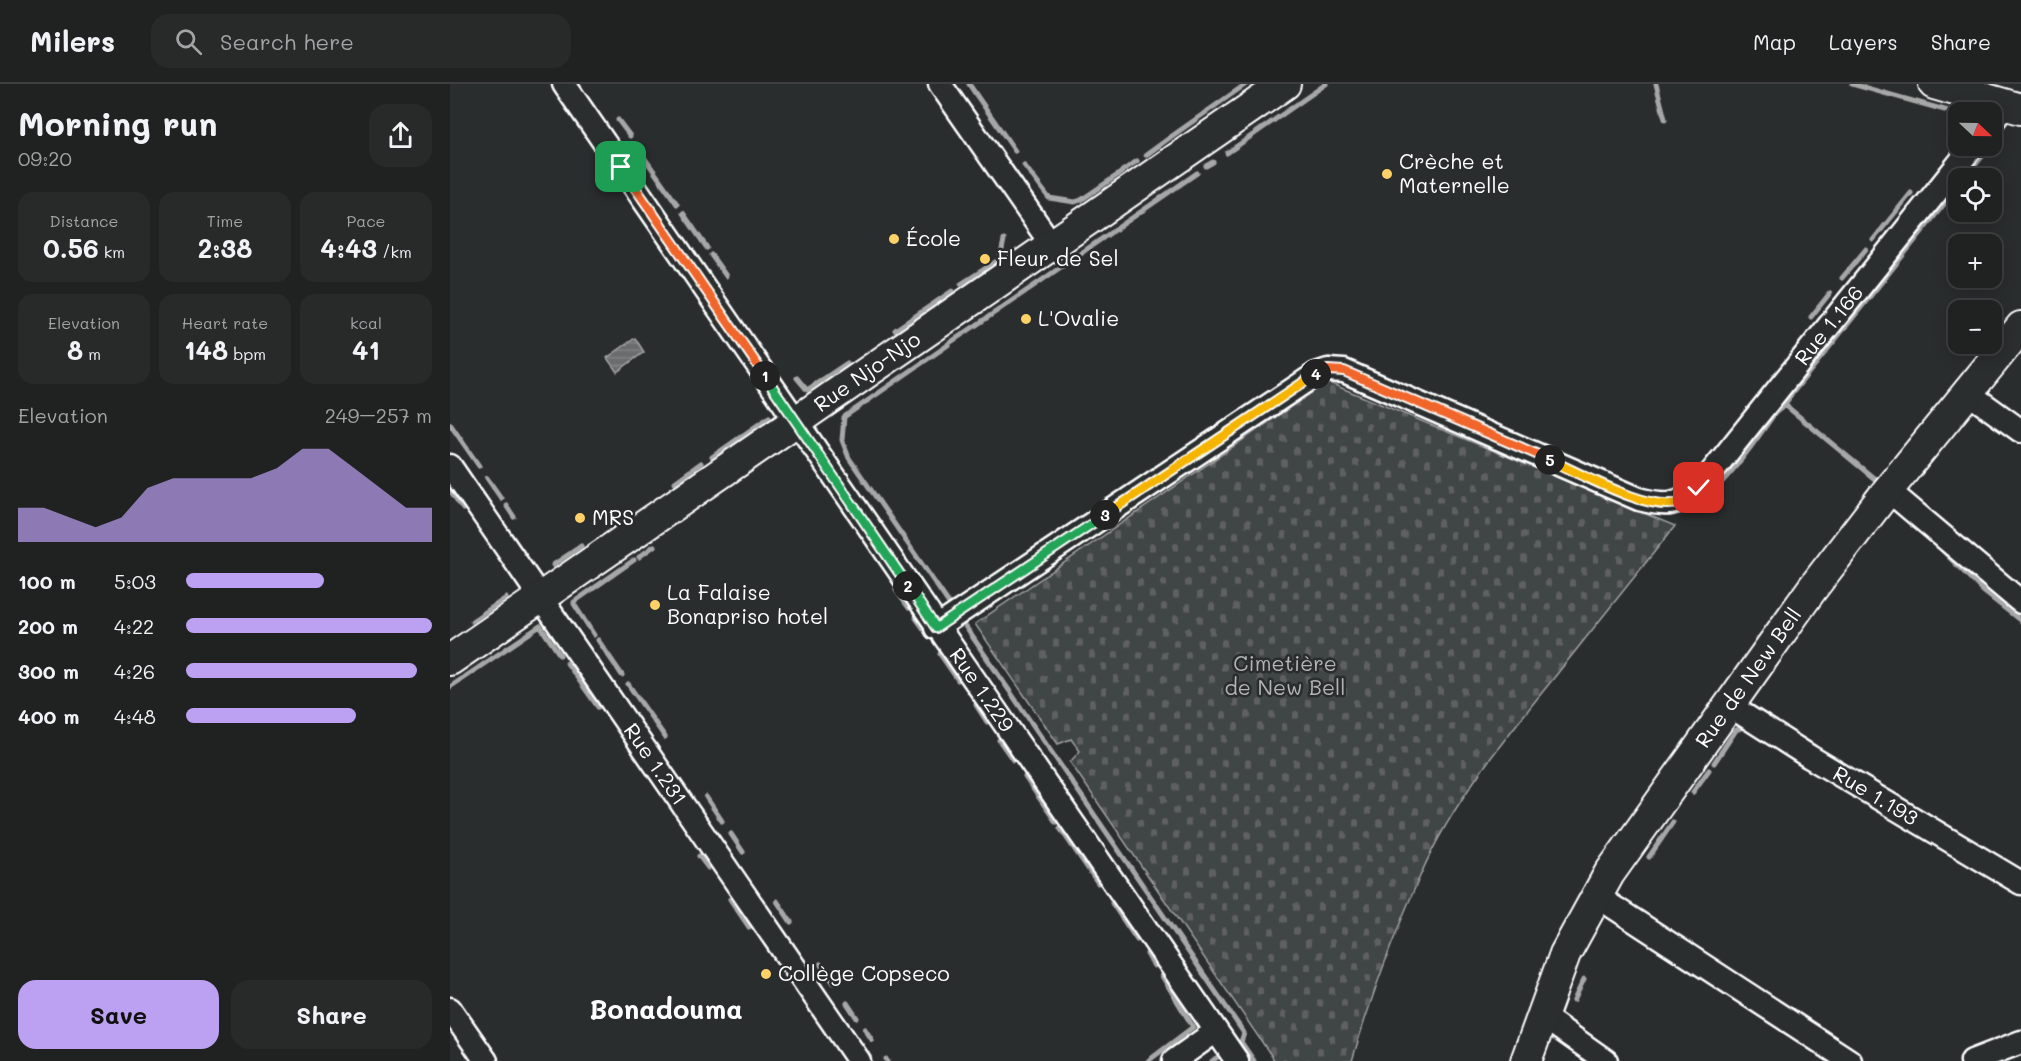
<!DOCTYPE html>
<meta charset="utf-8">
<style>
:root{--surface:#202222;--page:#282a2a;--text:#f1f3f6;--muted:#a2a4a5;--line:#3d3f40;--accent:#bca0f2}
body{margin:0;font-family:Mali,sans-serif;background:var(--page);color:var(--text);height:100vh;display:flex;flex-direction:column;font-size:22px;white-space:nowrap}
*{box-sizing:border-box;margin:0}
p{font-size:20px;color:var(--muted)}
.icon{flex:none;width:33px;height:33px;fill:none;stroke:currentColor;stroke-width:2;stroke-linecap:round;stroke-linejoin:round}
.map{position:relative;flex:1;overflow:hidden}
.sheet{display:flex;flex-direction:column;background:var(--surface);width:450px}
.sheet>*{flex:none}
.needle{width:39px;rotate:112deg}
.tools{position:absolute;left:1498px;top:18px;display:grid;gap:12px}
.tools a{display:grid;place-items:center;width:54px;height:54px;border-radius:12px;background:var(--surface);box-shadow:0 3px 15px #0003,0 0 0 2px var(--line);font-size:30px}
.pin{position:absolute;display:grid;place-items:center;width:51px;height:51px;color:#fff;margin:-26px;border-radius:12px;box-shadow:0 3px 9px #0006}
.km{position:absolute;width:30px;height:30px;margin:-15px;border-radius:50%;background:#222;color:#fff;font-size:16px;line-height:30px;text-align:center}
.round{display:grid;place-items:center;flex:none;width:63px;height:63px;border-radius:18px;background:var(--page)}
.overview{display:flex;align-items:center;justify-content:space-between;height:102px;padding:0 18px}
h1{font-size:33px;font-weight:800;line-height:45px}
.figures{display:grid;grid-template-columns:repeat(3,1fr);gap:9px;height:102px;padding:6px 18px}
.figures div{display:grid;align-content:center;border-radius:15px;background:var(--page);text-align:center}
.figures b{font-size:26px;font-weight:800}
.figures small{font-size:16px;font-weight:400}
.figures p{font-size:16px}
.chart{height:168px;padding:12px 18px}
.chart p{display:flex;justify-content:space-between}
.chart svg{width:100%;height:108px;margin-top:6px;fill:var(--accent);opacity:.7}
.button{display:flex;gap:12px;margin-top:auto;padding:12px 18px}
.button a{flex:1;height:69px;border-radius:18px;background:var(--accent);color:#111;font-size:24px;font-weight:800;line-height:69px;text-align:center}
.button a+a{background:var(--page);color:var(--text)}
ul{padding:0 18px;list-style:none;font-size:20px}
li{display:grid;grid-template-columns:96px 72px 1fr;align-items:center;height:45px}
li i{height:15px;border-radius:8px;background:var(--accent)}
header{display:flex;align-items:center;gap:36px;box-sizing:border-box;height:84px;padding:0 30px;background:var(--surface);border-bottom:2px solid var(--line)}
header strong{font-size:28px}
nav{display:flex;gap:33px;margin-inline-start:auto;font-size:21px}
.search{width:420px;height:54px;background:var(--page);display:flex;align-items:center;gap:15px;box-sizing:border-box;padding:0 21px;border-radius:18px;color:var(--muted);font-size:22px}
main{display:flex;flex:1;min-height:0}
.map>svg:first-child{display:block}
.cemetery{fill:url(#cemetery-stones);stroke:#a0a2a2;stroke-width:1.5}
.water{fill:url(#water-rules);stroke:#a6a7a7;stroke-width:1.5}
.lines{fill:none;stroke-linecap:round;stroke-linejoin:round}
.stream{stroke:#a6a7a7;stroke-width:5}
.minor-casing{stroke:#fff;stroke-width:27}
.major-casing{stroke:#fff;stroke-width:34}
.minor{stroke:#2a2d2e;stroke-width:22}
.major{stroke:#2a2d2e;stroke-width:30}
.split-1-casing{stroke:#fff;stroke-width:12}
.split-2-casing{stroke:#fff;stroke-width:12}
.split-3-casing{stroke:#fff;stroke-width:12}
.split-4-casing{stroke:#fff;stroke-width:12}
.split-5-casing{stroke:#fff;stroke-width:12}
.split-6-casing{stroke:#fff;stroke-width:12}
.split-1{stroke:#f0652b;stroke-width:8}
.split-2{stroke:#22a559;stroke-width:8}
.split-3{stroke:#22a559;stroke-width:8}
.split-4{stroke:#f5b400;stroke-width:8}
.split-5{stroke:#f0652b;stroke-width:8}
.split-6{stroke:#f5b400;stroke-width:8}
.poi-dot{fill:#ffd166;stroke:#2a2d2e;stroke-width:2}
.labels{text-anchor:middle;stroke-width:5;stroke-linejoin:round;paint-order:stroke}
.poi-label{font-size:21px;fill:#fff;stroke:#2a2d2e;text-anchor:start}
.street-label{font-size:21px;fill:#fff;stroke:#2a2d2e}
.park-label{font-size:21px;fill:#b3b4b5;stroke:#2a2d2e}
.district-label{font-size:27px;font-weight:bold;fill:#fff;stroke:#2a2d2e}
</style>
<header>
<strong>Milers</strong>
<div class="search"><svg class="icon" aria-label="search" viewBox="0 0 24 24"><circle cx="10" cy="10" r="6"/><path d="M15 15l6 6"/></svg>Search here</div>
<nav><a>Map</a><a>Layers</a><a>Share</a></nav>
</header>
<main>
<section class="sheet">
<div class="overview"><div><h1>Morning run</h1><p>09:20</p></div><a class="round"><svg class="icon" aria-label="share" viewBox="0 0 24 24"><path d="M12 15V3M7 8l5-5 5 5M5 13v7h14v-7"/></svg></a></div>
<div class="figures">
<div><p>Distance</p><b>0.56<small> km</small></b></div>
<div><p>Time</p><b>2:38</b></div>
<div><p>Pace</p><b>4:43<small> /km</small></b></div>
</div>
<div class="figures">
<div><p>Elevation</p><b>8<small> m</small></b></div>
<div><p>Heart rate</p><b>148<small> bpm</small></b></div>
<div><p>kcal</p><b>41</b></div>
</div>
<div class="chart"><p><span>Elevation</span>249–257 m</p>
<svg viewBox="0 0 160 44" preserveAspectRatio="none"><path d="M0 44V30L10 30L20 34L30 38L40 34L50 22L60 18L70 18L80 18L90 18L100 14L110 6L120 6L130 14L140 22L150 30L160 30V44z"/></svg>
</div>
<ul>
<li><b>100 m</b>5:03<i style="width:56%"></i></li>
<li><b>200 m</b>4:22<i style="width:100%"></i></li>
<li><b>300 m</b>4:26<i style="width:94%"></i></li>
<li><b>400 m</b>4:48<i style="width:69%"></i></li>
</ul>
<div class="button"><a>Save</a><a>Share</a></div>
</section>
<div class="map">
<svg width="1571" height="977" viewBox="0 0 1571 977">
<defs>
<pattern id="cemetery-stones" width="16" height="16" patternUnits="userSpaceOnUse" patternTransform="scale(1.5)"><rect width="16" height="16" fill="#414445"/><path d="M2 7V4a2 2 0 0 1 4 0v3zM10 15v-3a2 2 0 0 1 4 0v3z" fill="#5e6061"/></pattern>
<pattern id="water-rules" width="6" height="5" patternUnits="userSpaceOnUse" patternTransform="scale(1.5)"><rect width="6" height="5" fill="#6a6c6d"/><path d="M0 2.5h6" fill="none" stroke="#808283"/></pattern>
</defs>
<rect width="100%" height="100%" fill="#2a2d2e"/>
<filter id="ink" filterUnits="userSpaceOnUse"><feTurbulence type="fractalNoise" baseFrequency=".0167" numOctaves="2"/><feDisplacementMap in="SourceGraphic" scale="12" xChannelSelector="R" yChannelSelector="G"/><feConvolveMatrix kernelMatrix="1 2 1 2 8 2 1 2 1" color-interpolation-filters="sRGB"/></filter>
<g filter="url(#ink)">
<!-- cemetery -->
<path class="cemetery" d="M877,298L1225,442C1184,493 1144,544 1103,595C1055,654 1001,720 971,790C943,852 921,913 902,977H825L620,678L630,667L621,655L608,660L525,540Z"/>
<!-- water -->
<path class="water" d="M185,254L194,268L167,288L157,274Z"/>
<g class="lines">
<!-- stream -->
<path class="stream" d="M519,0L527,12
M1206,0L1215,35
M1402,0L1509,30
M527,12L554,51
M168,36L180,52
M554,51L565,67
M722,52L796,0
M191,69L227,120
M777,69L876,0
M696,71L722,52
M574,81L599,114L625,118L631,116
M756,82L763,78
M1521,86L1541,62
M672,87L687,77
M631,116L672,88
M233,129L257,164
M1423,156L1461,109
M261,171L276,192
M1392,194L1416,165
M511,200L550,175L554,156
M582,203L747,89
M1361,233L1380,209
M528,240L582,203
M445,246L502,207
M498,260L528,240
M498,261L394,333L392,356L399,374L500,521L505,518
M860,281L879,275L898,278
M347,294L357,306L397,279
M1335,321L1426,396
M0,340L29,382
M262,373L319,333
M37,394L51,414
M225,398L251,379
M0,406L13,425
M1417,409L1432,391
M56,421L64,433
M1211,430C1257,434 1301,362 1325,329L1335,321L1340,312L1499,114
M1487,461L1533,507L1571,537
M189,473L204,462
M103,481L131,462
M446,506L459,524
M124,518L184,476
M124,520L144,551
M466,534L479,552
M518,535L513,539L794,949L791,958L804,977
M22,537L56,514
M148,556L172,591
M490,570L508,596
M117,579L148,623
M178,600L215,653
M0,603L90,542L110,571
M526,621L537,638
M549,656L563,676
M1264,679L1286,646L1297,642
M575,693L606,738
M1243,708L1259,686
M256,713L272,737
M610,744L648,799
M281,750L293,768
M249,772L258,784
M1199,773L1223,738
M280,815L299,843
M327,817L341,838
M662,819L687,856
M697,870L704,882
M370,880L384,899
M1124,916L1134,895
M397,919L407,934
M415,945L422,956
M436,975L437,977
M698,977L743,943L712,892
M762,977L772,970"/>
<!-- minor casing -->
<g class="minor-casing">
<g id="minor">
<path id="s1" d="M114,0L787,977"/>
<path d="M490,0L602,161"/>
<path d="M1542,38L1555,21"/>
<path d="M1517,308L1571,347"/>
<path id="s2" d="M0,382L409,977"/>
<path d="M1438,406L1571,518"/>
<path id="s3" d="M486,544L866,290L878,286L894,287L1189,415C1217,422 1226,422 1249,404L1523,62"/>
<path id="s4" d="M1280,622L1360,673L1571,799"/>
<path d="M1145,811L1400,977"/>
<path d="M0,925L36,977"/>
<path d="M1091,931L1156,977"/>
<path d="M724,977L766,947"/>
<path d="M1522,977L1571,958"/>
</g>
</g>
<!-- major casing -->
<g class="major-casing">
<g id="major">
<path d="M1484,0L1571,25"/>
<path id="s5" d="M0,576L835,0"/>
<path id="s6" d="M1076,977L1115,870L1159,790L1362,505L1438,406L1571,243"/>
</g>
</g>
<!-- minor -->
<use href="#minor" class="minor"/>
<!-- major -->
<use href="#major" class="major"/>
</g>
</g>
<g class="lines" filter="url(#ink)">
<!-- split-1 casing -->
<g class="split-1-casing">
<path id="split-1" d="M171,83L315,292"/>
</g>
<!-- split-2 casing -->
<g class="split-2-casing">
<path id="split-2" d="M315,292L458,502"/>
</g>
<!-- split-3 casing -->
<g class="split-3-casing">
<path id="split-3" d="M458,502L486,544L655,431"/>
</g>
<!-- split-4 casing -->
<g class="split-4-casing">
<path id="split-4" d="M655,431L866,290"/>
</g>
<!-- split-5 casing -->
<g class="split-5-casing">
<path id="split-5" d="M866,290L878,286L894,287L1100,376"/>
</g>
<!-- split-6 casing -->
<g class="split-6-casing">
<path id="split-6" d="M1100,376C1130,389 1201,430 1231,418C1237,416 1244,408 1249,404"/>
</g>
<!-- split-1 -->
<use href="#split-1" class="split-1"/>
<!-- split-2 -->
<use href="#split-2" class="split-2"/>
<!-- split-3 -->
<use href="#split-3" class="split-3"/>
<!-- split-4 -->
<use href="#split-4" class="split-4"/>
<!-- split-5 -->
<use href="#split-5" class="split-5"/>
<!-- split-6 -->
<use href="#split-6" class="split-6"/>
</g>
<!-- markers -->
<g class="poi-dot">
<circle cx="937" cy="90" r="6"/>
<circle cx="444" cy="155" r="6"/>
<circle cx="535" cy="175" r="6"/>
<circle cx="576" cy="235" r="6"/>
<circle cx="130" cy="434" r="6"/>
<circle cx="205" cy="521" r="6"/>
<circle cx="316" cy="890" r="6"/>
</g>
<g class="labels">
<!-- poi labels -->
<g class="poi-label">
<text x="949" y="85">Crèche et<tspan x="949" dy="24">Maternelle</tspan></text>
<text x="456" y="162">École</text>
<text x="547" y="182">Fleur de Sel</text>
<text x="588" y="242">L'Ovalie</text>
<text x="142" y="441">MRS</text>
<text x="217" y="516">La Falaise<tspan x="217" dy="24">Bonapriso hotel</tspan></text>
<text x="328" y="897">Collège Copseco</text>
</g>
<!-- street labels -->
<g class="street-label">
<text dy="7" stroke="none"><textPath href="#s3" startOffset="1080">Rue 1.166</textPath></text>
<text dy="7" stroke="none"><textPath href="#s5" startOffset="507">Rue Njo-Njo</textPath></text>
<text dy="7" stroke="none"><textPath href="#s6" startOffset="446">Rue de New Bell</textPath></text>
<text dy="7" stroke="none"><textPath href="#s1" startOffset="736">Rue 1.229</textPath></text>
<text dy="7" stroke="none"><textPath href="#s2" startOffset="362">Rue 1.231</textPath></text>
<text dy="7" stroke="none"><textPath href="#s4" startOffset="171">Rue 1.193</textPath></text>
</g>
<!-- park labels -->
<g class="park-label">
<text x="835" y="587">Cimetière<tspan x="835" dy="24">de New Bell</tspan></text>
</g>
<!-- district labels -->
<g class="district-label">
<text x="216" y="935">Bonadouma</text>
</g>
</g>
</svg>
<div class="tools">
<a><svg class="needle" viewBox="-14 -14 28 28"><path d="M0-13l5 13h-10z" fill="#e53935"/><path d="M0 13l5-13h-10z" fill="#a2a4a5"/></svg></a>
<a><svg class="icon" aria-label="locate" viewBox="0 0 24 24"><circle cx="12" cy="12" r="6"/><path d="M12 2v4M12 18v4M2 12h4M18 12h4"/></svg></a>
<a>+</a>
<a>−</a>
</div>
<div class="pin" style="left:171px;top:83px;background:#1e9e55"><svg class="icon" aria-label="arrive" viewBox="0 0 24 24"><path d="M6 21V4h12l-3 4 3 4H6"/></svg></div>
<div class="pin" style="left:1249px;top:404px;background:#d93025"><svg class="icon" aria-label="check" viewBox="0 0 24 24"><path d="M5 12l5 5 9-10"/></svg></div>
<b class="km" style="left:315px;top:292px">1</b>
<b class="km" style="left:458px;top:502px">2</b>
<b class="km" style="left:655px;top:431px">3</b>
<b class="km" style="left:866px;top:290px">4</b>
<b class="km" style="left:1100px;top:376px">5</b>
</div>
</main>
